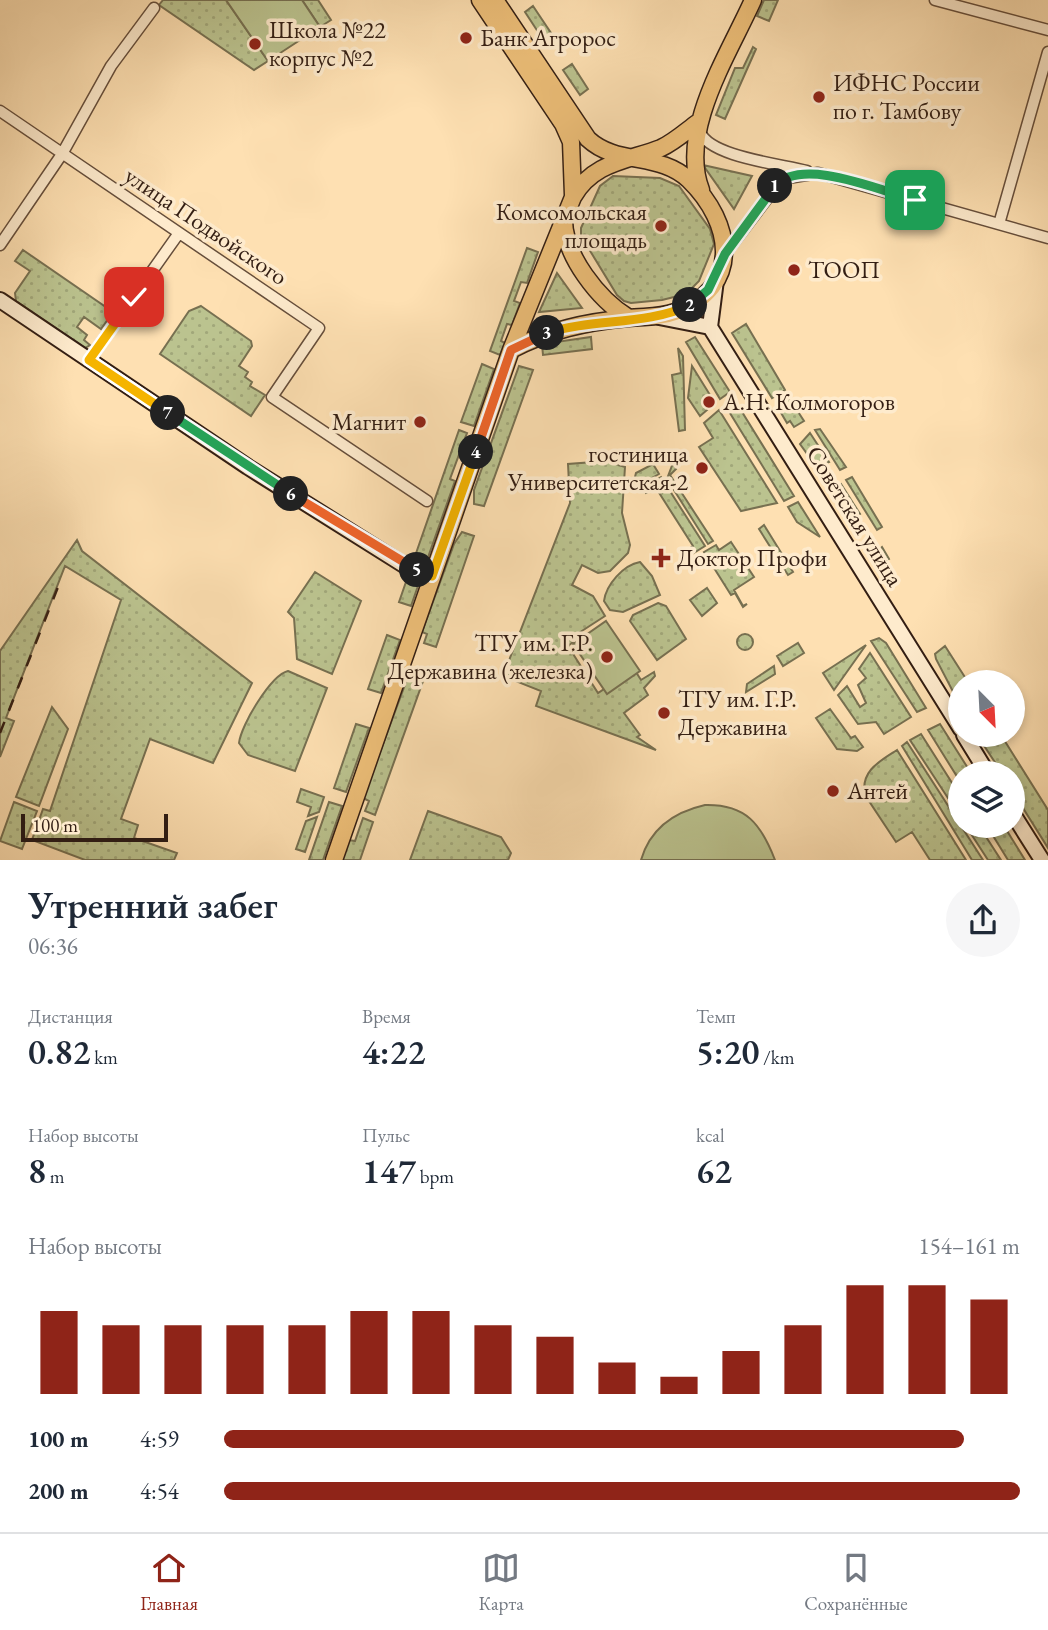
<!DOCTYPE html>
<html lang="ru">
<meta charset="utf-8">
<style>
:root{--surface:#fff;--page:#f6f6f7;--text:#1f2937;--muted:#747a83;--line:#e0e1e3;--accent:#8f2418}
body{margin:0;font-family:"EB Garamond",serif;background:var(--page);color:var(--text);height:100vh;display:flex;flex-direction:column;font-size:26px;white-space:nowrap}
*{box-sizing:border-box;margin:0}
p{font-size:23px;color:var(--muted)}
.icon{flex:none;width:38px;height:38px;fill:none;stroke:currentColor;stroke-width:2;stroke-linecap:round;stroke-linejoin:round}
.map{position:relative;height:860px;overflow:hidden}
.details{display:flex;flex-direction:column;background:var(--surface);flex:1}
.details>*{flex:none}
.needle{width:46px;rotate:156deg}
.buttons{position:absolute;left:948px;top:670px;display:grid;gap:14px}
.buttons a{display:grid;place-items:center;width:77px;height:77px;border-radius:50%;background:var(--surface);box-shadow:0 4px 10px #0003;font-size:35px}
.scale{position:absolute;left:21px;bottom:18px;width:147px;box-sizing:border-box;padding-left:7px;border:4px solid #331e13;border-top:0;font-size:19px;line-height:24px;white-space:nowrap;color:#331e13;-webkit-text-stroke:5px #feebcd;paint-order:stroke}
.pin{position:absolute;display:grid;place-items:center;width:60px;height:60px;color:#fff;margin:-30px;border-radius:14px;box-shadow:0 4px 10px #0006}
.km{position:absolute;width:35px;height:35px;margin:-18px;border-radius:50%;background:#222;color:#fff;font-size:19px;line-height:35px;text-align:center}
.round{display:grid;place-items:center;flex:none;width:74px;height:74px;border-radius:37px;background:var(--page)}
.summary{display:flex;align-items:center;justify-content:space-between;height:119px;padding:0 28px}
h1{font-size:38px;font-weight:600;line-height:52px}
.figures{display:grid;grid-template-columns:repeat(3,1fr);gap:10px;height:119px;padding:7px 28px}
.figures div{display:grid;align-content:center}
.figures b{font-size:35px;font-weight:600}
.figures small{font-size:19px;font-weight:400}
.figures p{font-size:19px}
.chart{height:196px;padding:14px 28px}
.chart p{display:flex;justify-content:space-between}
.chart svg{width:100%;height:126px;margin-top:7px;stroke:var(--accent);stroke-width:6}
ul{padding:0 28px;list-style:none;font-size:23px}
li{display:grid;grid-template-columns:112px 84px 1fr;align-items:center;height:52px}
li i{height:18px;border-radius:9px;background:var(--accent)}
.menu{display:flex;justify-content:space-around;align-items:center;height:98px;border-top:2px solid var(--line);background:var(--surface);font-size:19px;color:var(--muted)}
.menu a{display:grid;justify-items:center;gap:4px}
.menu .on{color:var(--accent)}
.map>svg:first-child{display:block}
.grass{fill:url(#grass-dots);stroke:#777051;stroke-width:2}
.garden{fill:#bbc38f;stroke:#777051;stroke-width:2}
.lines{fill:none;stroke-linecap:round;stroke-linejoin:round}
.street-casing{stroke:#664e3b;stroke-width:13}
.secondary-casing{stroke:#331e13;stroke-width:18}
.primary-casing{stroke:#331e13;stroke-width:19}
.street{stroke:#feebcd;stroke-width:10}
.secondary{stroke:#feebcd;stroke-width:14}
.primary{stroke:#efc079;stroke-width:16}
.rail{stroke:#331e13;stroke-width:2.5;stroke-dasharray:12 12;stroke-linecap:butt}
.split-1-casing{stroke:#fff;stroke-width:14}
.split-2-casing{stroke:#fff;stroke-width:14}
.split-3-casing{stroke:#fff;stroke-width:14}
.split-4-casing{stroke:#fff;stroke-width:14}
.split-5-casing{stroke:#fff;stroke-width:14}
.split-6-casing{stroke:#fff;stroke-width:14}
.split-7-casing{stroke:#fff;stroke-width:14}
.split-8-casing{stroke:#fff;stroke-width:14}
.split-1{stroke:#22a559;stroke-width:9}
.split-2{stroke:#22a559;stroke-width:9}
.split-3{stroke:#f5b400;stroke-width:9}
.split-4{stroke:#f0652b;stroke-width:9}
.split-5{stroke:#f5b400;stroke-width:9}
.split-6{stroke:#f0652b;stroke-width:9}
.split-7{stroke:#22a559;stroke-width:9}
.split-8{stroke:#f5b400;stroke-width:9}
.poi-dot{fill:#8f2418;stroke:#feebcd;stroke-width:2.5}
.labels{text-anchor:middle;stroke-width:7;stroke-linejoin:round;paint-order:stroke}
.poi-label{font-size:24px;fill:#331e13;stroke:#feebcd;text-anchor:start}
.street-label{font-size:24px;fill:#331e13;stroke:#feebcd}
</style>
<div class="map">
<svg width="1048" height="860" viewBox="0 0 1048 860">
<defs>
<pattern id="grass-dots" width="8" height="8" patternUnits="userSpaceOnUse" patternTransform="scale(1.75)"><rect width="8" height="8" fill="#bbc38f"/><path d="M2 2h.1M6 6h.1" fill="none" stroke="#a1a77a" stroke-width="1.8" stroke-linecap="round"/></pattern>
</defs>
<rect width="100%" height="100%" fill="#fee0b2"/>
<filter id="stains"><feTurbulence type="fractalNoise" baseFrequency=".00286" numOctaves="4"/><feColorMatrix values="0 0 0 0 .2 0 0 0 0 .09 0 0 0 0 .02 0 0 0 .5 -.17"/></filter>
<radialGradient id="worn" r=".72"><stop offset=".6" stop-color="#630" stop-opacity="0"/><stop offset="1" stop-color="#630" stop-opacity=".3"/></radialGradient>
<!-- grass -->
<path class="grass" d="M163,0H226L268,61L254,70L159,5Z
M302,0H318L331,20L320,27Z
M764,0H778L769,21L757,16Z
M533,6L553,36L544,41L525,12Z
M753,47L756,49L725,119L716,115L735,68H743Z
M572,64L588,89L580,95L563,70Z
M703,165L752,176L734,209Z
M613,176L660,178L679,186L710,229L714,244L699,281L686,294L662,300L631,303L624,301L617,295L581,236V228L600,186Z
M527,248L538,252L527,283L521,282L514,301L520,303L512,325L507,324L501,341L505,343L500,355L490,351Z
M23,250L113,312L101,329L84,317L77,327L87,335L84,340L90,345L85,348L16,301L15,293L30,271L15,261Z
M557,273L582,308L539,312Z
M201,306L251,341L252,346L239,366L248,372L245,377L252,382L250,386L265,395L251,416L160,354L189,311Z
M746,324L785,390L772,398L732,333Z
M591,337L592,349L543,355L542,344Z
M695,337L730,392L720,399L686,342Z
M678,348L683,356L685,430L679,431L672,375L681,373Z
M482,364L494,369L474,426L461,422Z
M519,366L533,370L484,506L474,504V490Z
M692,366L715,403L700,416L688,398Z
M789,398L804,421L794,427L790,421L787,423L777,406Z
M734,399L794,496L784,501L725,405Z
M719,410L777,503L741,511L699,447L713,438L704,423Z
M820,429L846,467L840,470L815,430Z
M459,430L467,433L450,479L455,481L426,563L414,559Z
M810,433L829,462L820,466L813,462L800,444Z
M607,461L625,467L622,513L630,545L628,553L610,571L598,573L582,565L572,585L593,596L605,616L571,638L573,642L568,646L598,693L634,669L641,680L654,672L655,676L644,688L648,695L624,713L640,735L637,737L656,750L536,706L541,691L503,676L570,503L568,464Z
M673,463L676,469L670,475L713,541L708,544L667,479Z
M653,464L659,474L632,489L636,473Z
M661,477L705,546L687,557L684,552L693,546L656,488L646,493L643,488Z
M852,477L882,527L877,530L846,480Z
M841,484L860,514L848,521L832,494L833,488Z
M798,502L820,537L797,522L788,507Z
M764,525L793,572L788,575L759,529Z
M462,532L474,536L436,647L424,643L427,634L422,632L454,544Z
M77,540L82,551L252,683L213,763L150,739L121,819L138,825L134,838L177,853L174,860H85L32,840L43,809L50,811L121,600L65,566L6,718L14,721L0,757V651Z
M731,542L754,577L734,590L743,606L747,604L743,607L735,593L731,595L704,552L716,545L719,550Z
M882,547L889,559L877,567L872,556Z
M640,562L652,576L660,595L623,612L610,610L604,601C606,585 623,565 640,562Z
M315,572L361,601L332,674L297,659L294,618L288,612Z
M407,579L419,583L411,606L399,602Z
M707,588L717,603L702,616L690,600Z
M658,603L666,606L686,639L657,660L630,621L633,615Z
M737 642a8 8 0 1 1 16 0a8 8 0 1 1-16 0Z
M387,635L400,640L381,693L368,689Z
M879,638L886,643L926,708L917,712L871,641Z
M798,643L804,653L783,666L777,656Z
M866,645L834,690L823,673Z
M945,646L968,682H961V707L936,659L935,654Z
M870,653L911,717L884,734L876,722L858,724L838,695L847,686L860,707L866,703L858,685L866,678L859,669Z
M774,666L775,674L746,692L747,684Z
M420,669L427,670L375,815L365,811L369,801L363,798L409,674Z
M288,671L327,688L295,771L248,755L239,743C241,725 271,675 288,671Z
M52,707L68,729L39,806L16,797Z
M830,709L851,738L855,736L863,747L857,751L837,749L816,718Z
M356,724L369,728L346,792L334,788Z
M940,724L971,773L961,774V783L928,730Z
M921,734L961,797V818L910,740Z
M977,735H1001L1048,810V848L1013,792V774L1002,773Z
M907,742L983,860H972L902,746Z
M897,750L966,860H930L912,832L896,842L865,795C860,771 880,761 897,750Z
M301,789L324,797L319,812L308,816L311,807L297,802Z
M14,802L37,811L22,849L0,841Z
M329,802L342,806L323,860H309Z
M428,811L501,837L511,853L508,860H410Z
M317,817L305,852L296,849L306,821Z
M363,818L373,822L360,860H342L349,840L355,841Z
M966,826H979L1001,860H988Z
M987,826H1004L1025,860H1008Z"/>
<!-- garden -->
<path class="garden" d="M226,0H302L320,27L268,61Z
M606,621L640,671L607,694L573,644Z
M705,805C746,804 761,824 775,860H641C650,829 674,812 705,805Z"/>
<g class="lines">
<!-- street casing -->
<g class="street-casing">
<path id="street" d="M935,0L1048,30
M0,111L319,328L272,397L427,501
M700,132C710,157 781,164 807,171
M999,224L1048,52
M0,245L62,154L111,66L154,8
M725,254L782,179L818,173L1048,238
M89,360L179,233"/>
</g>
<!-- secondary casing -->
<g class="secondary-casing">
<path id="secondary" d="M0,300L248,467L407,567L432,576
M659,317L710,327
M710,327L961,729
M710,327L716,280
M964,735L988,774
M1013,814L1042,860"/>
</g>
<!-- primary casing -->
<g class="primary-casing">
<path id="primary" d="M480,0L563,124L571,142L573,195
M495,0L588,139C617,166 660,152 689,180C733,223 743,287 675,312C659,318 645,316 628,318C587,322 548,330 511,350
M701,190C678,131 729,54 753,0
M564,218C563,255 599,300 629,318
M334,860L511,350L573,197C593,162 627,161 661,148C674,142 685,132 697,123"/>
</g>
<!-- street -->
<use href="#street" class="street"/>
<!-- secondary -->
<use href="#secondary" class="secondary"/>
<!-- primary -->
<use href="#primary" class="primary"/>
<!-- rail -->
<path class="rail" d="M0,733L58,587"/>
</g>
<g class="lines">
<!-- split-1 casing -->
<g class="split-1-casing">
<path id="split-1" d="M775,186C802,156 881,191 915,200"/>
</g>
<!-- split-2 casing -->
<g class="split-2-casing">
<path id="split-2" d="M690,305L708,290L725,254L775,186"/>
</g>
<!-- split-3 casing -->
<g class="split-3-casing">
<path id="split-3" d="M547,333C593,318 646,326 690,305"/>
</g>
<!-- split-4 casing -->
<g class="split-4-casing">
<path id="split-4" d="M476,452L511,350L547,333"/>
</g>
<!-- split-5 casing -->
<g class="split-5-casing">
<path id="split-5" d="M417,570L432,576L476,452"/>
</g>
<!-- split-6 casing -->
<g class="split-6-casing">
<path id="split-6" d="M291,494L417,570"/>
</g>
<!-- split-7 casing -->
<g class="split-7-casing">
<path id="split-7" d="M168,413L291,494"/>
</g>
<!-- split-8 casing -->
<g class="split-8-casing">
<path id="split-8" d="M134,297L89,360L168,413"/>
</g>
<!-- split-1 -->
<use href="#split-1" class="split-1"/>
<!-- split-2 -->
<use href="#split-2" class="split-2"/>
<!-- split-3 -->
<use href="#split-3" class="split-3"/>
<!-- split-4 -->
<use href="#split-4" class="split-4"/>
<!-- split-5 -->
<use href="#split-5" class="split-5"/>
<!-- split-6 -->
<use href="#split-6" class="split-6"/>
<!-- split-7 -->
<use href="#split-7" class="split-7"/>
<!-- split-8 -->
<use href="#split-8" class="split-8"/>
</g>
<!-- markers -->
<g class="poi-dot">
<circle cx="466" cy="38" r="7"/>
<circle cx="255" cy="44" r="7"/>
<circle cx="819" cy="97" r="7"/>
<circle cx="661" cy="226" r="7"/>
<circle cx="794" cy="270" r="7"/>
<circle cx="709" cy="402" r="7"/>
<circle cx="420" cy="422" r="7"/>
<circle cx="702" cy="468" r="7"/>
<path d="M657.5 547.5h7v7h7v7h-7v7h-7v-7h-7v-7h7z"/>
<circle cx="607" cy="657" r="7"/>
<circle cx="664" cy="713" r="7"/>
<circle cx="833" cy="791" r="7"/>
</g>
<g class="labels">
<!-- poi labels -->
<g class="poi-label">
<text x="269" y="38">Школа №22<tspan x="269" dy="28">корпус №2</tspan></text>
<text x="480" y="46">Банк Агророс</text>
<text x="833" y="91">ИФНС России<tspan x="833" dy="28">по г. Тамбову</tspan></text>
<text x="647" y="220" text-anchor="end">Комсомольская<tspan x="647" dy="28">площадь</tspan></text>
<text x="808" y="278">ТООП</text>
<text x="723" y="410">А.Н. Колмогоров</text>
<text x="406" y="430" text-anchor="end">Магнит</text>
<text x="688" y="462" text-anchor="end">гостиница<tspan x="688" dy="28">Университетская-2</tspan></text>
<text x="677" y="566">Доктор Профи</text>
<text x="593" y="651" text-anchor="end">ТГУ им. Г.Р.<tspan x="593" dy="28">Державина (железка)</tspan></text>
<text x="678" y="707">ТГУ им. Г.Р.<tspan x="678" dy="28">Державина</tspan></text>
<text x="847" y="799">Антей</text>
</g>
<!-- street labels -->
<g class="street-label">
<text transform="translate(206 226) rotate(34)" y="8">улица Подвойского</text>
<text transform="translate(855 516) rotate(58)" y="8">Советская улица</text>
</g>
</g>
<rect width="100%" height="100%" filter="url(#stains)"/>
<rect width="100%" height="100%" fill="url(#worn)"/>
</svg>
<div class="buttons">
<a><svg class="needle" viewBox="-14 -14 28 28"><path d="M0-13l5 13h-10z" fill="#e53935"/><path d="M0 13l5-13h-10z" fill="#747a83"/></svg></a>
<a><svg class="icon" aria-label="layers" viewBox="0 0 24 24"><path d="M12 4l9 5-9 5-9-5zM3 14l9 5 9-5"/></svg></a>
</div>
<div class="scale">100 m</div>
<div class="pin" style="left:915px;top:200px;background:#1e9e55"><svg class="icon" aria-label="arrive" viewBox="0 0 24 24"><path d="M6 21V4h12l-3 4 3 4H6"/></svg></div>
<div class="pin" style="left:134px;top:297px;background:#d93025"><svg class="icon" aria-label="check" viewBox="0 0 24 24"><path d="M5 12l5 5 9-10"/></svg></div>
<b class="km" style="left:775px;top:186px">1</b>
<b class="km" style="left:690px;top:305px">2</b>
<b class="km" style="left:547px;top:333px">3</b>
<b class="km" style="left:476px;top:452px">4</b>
<b class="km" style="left:417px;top:570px">5</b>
<b class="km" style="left:291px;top:494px">6</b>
<b class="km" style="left:168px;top:413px">7</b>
</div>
<section class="details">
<div class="summary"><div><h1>Утренний забег</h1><p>06:36</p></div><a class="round"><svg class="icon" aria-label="share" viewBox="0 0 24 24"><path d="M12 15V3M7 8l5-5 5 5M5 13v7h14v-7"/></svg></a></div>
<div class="figures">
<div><p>Дистанция</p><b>0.82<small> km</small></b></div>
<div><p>Время</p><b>4:22</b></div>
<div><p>Темп</p><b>5:20<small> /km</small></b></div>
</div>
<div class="figures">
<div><p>Набор высоты</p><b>8<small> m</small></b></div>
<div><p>Пульс</p><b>147<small> bpm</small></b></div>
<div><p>kcal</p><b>62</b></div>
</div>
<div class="chart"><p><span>Набор высоты</span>154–161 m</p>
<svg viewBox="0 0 160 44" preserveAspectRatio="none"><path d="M5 44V15M15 44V20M25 44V20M35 44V20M45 44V20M55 44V15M65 44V15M75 44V20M85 44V24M95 44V33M105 44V38M115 44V29M125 44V20M135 44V6M145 44V6M155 44V11"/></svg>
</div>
<ul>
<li><b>100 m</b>4:59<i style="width:93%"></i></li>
<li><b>200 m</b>4:54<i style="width:100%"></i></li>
</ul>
</section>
<nav class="menu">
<a class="on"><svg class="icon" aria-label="home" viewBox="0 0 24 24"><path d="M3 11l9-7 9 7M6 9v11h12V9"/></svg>Главная</a>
<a><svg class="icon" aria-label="map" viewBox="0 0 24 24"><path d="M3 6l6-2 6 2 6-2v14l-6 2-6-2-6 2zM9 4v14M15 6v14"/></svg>Карта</a>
<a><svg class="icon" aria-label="saved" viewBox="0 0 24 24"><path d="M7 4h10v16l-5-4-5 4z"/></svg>Сохранённые</a>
</nav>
